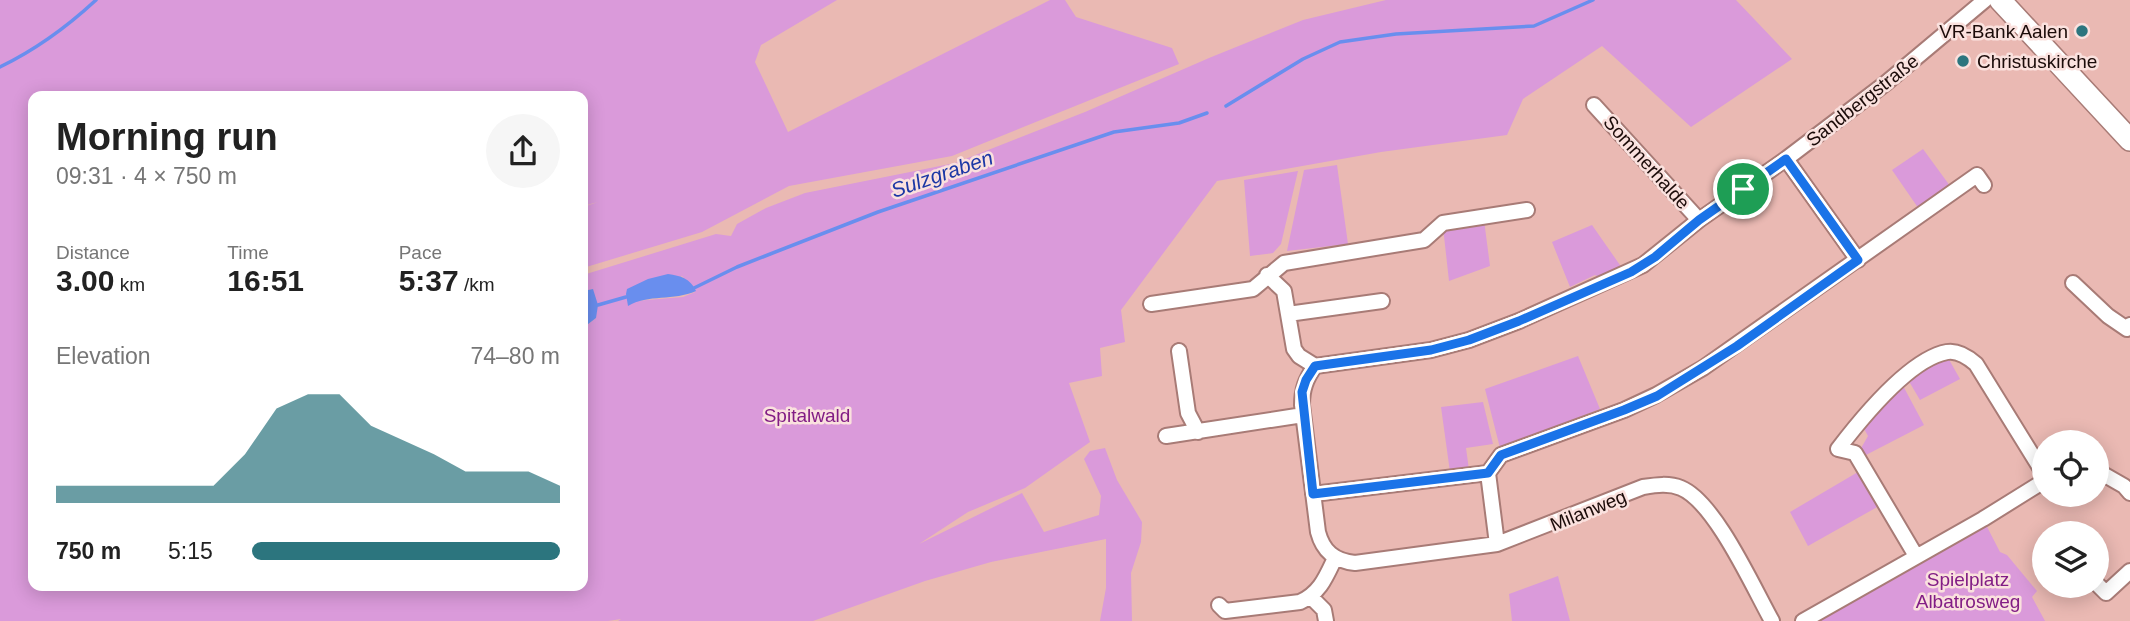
<!DOCTYPE html>
<meta charset="utf-8">
<style>
:root{--surface:#fff;--page:#f6f6f6;--text:#222;--muted:#767676;--accent:#2c757e}
body{margin:0;font-family:Arial,sans-serif;background:var(--page);color:var(--text);height:100vh;display:flex;flex-direction:column;font-size:26px;white-space:nowrap}
*{box-sizing:border-box;margin:0}
p{font-size:23px;color:var(--muted)}
.icon{flex:none;width:38px;height:38px;fill:none;stroke:currentColor;stroke-width:2;stroke-linecap:round;stroke-linejoin:round}
.map{position:relative;flex:1;overflow:hidden}
.panel{position:absolute;left:28px;top:91px;width:560px;height:500px;display:flex;flex-direction:column;background:var(--surface);border-radius:14px;box-shadow:0 4px 18px #0003}
.panel>*{flex:none}
.controls{position:absolute;left:2032px;top:430px;display:grid;gap:14px}
.controls a{display:grid;place-items:center;width:77px;height:77px;border-radius:50%;background:var(--surface);box-shadow:0 4px 18px #0003;font-size:35px}
.pin{position:absolute;display:grid;place-items:center;width:60px;height:60px;color:#fff;margin:-30px;border:4px solid #fff;border-radius:50%;box-shadow:0 2px 7px #0007}
.round{display:grid;place-items:center;flex:none;width:74px;height:74px;border-radius:37px;background:var(--page)}
.overview{display:flex;align-items:center;justify-content:space-between;height:119px;padding:0 28px}
h1{font-size:38px;font-weight:600;line-height:52px}
.metrics{display:grid;grid-template-columns:repeat(3,1fr);gap:10px;height:119px;padding:7px 28px}
.metrics div{display:grid;align-content:center}
.metrics b{font-size:30px;font-weight:600}
.metrics small{font-size:19px;font-weight:400}
.metrics p{font-size:19px}
.chart{height:196px;padding:14px 28px}
.chart p{display:flex;justify-content:space-between}
.chart svg{width:100%;height:126px;margin-top:7px;fill:var(--accent);opacity:.7}
ul{padding:0 28px;list-style:none;font-size:23px}
li{display:grid;grid-template-columns:112px 84px 1fr;align-items:center;height:52px}
li i{height:18px;border-radius:9px;background:var(--accent)}
.map>svg:first-child{display:block}
.green{fill:#da9ada;fill-rule:evenodd}
.water{fill:#698eee}
.lines{fill:none;stroke-linecap:round;stroke-linejoin:round}
.stream{stroke:#698eee;stroke-width:3.5}
.minor-casing{stroke:#a87b76;stroke-width:18}
.secondary-casing{stroke:#a87b76;stroke-width:24}
.minor{stroke:#fff;stroke-width:14}
.secondary{stroke:#fff;stroke-width:21}
.route-casing{stroke:#fff;stroke-width:14}
.route{stroke:#1a73e8;stroke-width:9}
.poi-dot{fill:#2c757e;stroke:#fae1de;stroke-width:2.5}
.labels{text-anchor:middle;stroke-width:5;stroke-linejoin:round;paint-order:stroke}
.poi-label{font-size:19px;fill:#1b0b09;stroke:#fae1de;text-anchor:end}
.street-label{font-size:19px;fill:#1b0b09;stroke:#fae1de}
.park-label{font-size:19px;fill:#821d85;stroke:#fae1de}
.water-label{font-size:21px;font-style:italic;fill:#1c37a5;stroke:#fae1de}
</style>
<div class="map">
<svg width="2130" height="621" viewBox="0 0 2130 621">
<rect width="100%" height="100%" fill="#eab9b3"/>
<!-- green -->
<path class="green" d="M0,0H837L761,45L755,62L788,132L1050,0H1065L1076,17L1172,48L1179,64L952,156L789,186L702,232L583,268V207L598,202L583,206V96H33V586H583V328L596,318L593,289L583,291V275L716,234L731,236L737,224L766,208L805,193L955,163L1085,112L1209,58L1303,20L1386,0H1736L1792,59L1691,127L1602,46L1523,99L1507,135L1381,152L1217,181L1121,310L1125,342L1100,348L1102,376L1069,383L1090,442L1025,488L968,512L919,544L1022,493L1044,532L1099,515L1101,496L1084,459L1090,451L1105,448L1117,480L1142,522L1141,542L1131,573L1132,621H1100L1106,588V539L991,562L925,581L813,621H618L621,619L608,621H0ZM682,276L695,292L683,297L635,301Z
M1923,149L1953,190L1921,212L1892,170Z
M1337,165L1348,244L1287,251L1304,170Z
M1298,171L1281,244L1273,253L1250,256L1244,180Z
M1484,220L1490,266L1449,281L1443,227Z
M1592,225L1622,268L1599,277L1595,275L1570,287L1552,242Z
M1578,356L1600,409L1500,448L1485,389Z
M1947,356L1960,379L1920,400L1907,378Z
M1901,382L1924,425L1864,456L1860,450L1868,436L1862,425Z
M1483,402L1493,444L1466,448L1469,470L1450,472L1441,407Z
M1858,472L1879,506L1808,546L1790,512Z
M1983,519L2000,552L2007,555L2037,591L2032,597L2045,621H1803Z
M1558,576L1570,621H1512L1509,594Z"/>
<!-- water -->
<path class="water" d="M668,274C681,276 690,278 696,291C674,301 648,294 628,306L626,294L627,289L648,279Z
M593,289L598,305L596,318L583,328V291Z"/>
<g class="lines">
<!-- stream -->
<path class="stream" d="M0,67C35,50 68,26 96,0
M1226,106L1303,59L1340,42L1396,34L1534,26L1593,0
M694,288L737,267L878,212L1114,132L1179,123L1207,113
M598,305L626,297"/>
<!-- minor casing -->
<g class="minor-casing">
<path id="minor" d="M1594,105L1699,220
M1786,159L1858,260
M1267,275L1284,291L1294,349L1299,356L1315,366
M2073,283L2108,316L2127,329L2130,325
M1151,304L1253,289L1284,263L1424,240L1443,223L1527,210
M1288,314L1382,301
M1179,351L1188,413L1198,432
M1315,366L1431,350L1469,340L1519,321L1643,265L1699,220L1786,159L1886,83L1985,0
M1315,366C1306,379 1302,389 1302,405L1318,532C1323,551 1334,561 1355,563L1497,544L1643,487C1656,485 1669,483 1681,488C1715,502 1753,587 1772,621
M1166,436L1303,415
M2096,470L2124,486L2130,493
M1313,494L1488,473
M1497,544L1488,473L1501,455L1624,410L1656,395L1703,368L1977,175L1984,185
M1916,556L1855,453L1838,449C1861,419 1909,359 1947,352C1958,350 1968,357 1976,364L2044,474
M2096,583L2106,593L2130,571
M1311,597L1324,610L1326,621
M1219,605L1225,611L1300,602C1320,593 1326,577 1335,558
M1803,621L1983,519L2044,481"/>
</g>
<!-- secondary casing -->
<g class="secondary-casing">
<path id="secondary" d="M2000,0L2130,140"/>
</g>
<!-- minor -->
<use href="#minor" class="minor"/>
<!-- secondary -->
<use href="#secondary" class="secondary"/>
</g>
<g class="lines">
<!-- route casing -->
<g class="route-casing">
<path id="route" d="M1786,159L1858,260L1841,272L1737,346L1657,396L1624,410L1501,455L1488,473L1313,494L1302,392L1306,380L1315,366L1431,350L1469,340L1519,321L1631,272L1655,257L1699,220Z"/>
</g>
<!-- route -->
<use href="#route" class="route"/>
</g>
<!-- markers -->
<g class="poi-dot">
<circle cx="2082" cy="31" r="7"/>
<circle cx="1963" cy="61" r="7"/>
</g>
<g class="labels">
<!-- poi labels -->
<g class="poi-label">
<text x="2068" y="38">VR-Bank Aalen</text>
<text x="1977" y="68" text-anchor="start">Christuskirche</text>
</g>
<!-- street labels -->
<g class="street-label">
<text transform="translate(1862 100) rotate(-38)" y="7">Sandbergstraße</text>
<text transform="translate(1647 162) rotate(48)" y="7">Sommerhalde</text>
<text transform="translate(1588 510) rotate(-22)" y="7">Milanweg</text>
</g>
<!-- park labels -->
<g class="park-label">
<text x="807" y="422">Spitalwald</text>
<text x="1968" y="586">Spielplatz<tspan x="1968" dy="22">Albatrosweg</tspan></text>
</g>
<!-- water labels -->
<g class="water-label">
<text transform="translate(942 174) rotate(-19)" y="7">Sulzgraben</text>
</g>
</g>
</svg>
<div class="controls">
<a><svg class="icon" aria-label="locate" viewBox="0 0 24 24"><circle cx="12" cy="12" r="6"/><path d="M12 2v4M12 18v4M2 12h4M18 12h4"/></svg></a>
<a><svg class="icon" aria-label="layers" viewBox="0 0 24 24"><path d="M12 4l9 5-9 5-9-5zM3 14l9 5 9-5"/></svg></a>
</div>
<div class="pin" style="left:1743px;top:189px;background:#1e9e55"><svg class="icon" aria-label="arrive" viewBox="0 0 24 24"><path d="M6 21V4h12l-3 4 3 4H6"/></svg></div>
<section class="panel">
<div class="overview"><div><h1>Morning run</h1><p>09:31 · 4 × 750 m</p></div><a class="round"><svg class="icon" aria-label="share" viewBox="0 0 24 24"><path d="M12 15V3M7 8l5-5 5 5M5 13v7h14v-7"/></svg></a></div>
<div class="metrics">
<div><p>Distance</p><b>3.00<small> km</small></b></div>
<div><p>Time</p><b>16:51</b></div>
<div><p>Pace</p><b>5:37<small> /km</small></b></div>
</div>
<div class="chart"><p><span>Elevation</span>74–80 m</p>
<svg viewBox="0 0 160 44" preserveAspectRatio="none"><path d="M0 44V38L10 38L20 38L30 38L40 38L50 38L60 27L70 11L80 6L90 6L100 17L110 22L120 27L130 33L140 33L150 33L160 38V44z"/></svg>
</div>
<ul>
<li><b>750 m</b>5:15<i style="width:100%"></i></li>
</ul>
</section>
</div>
